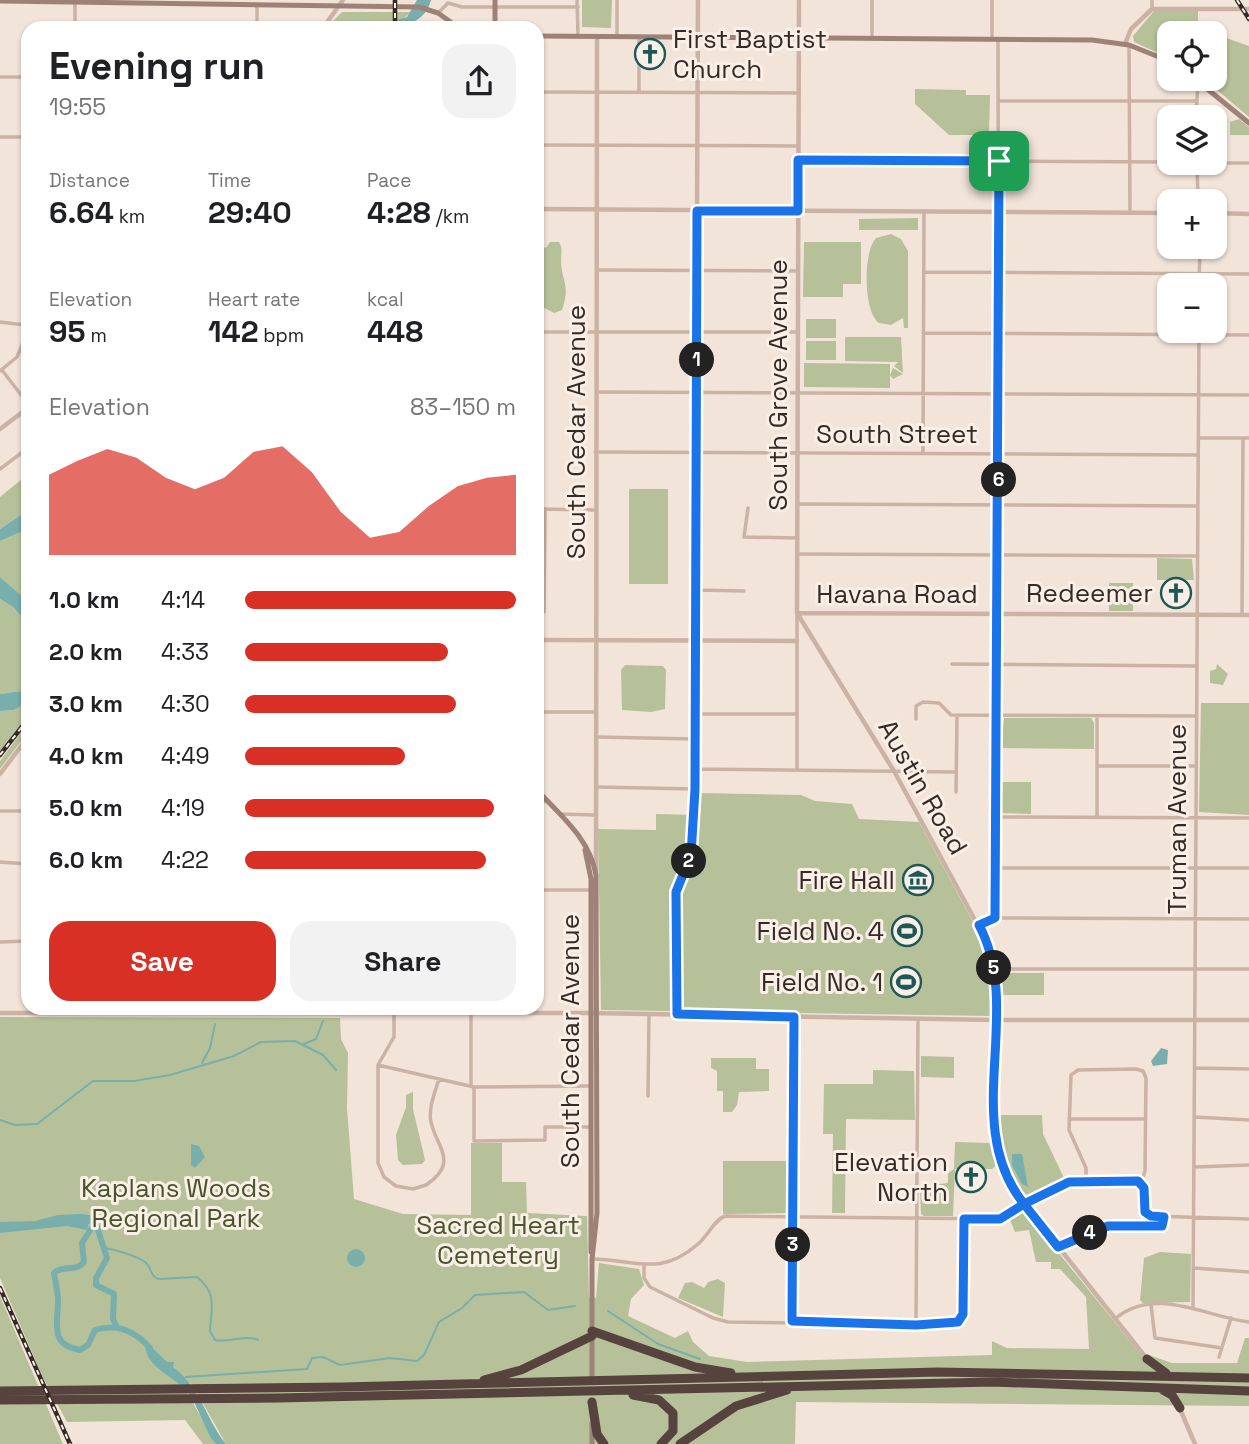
<!DOCTYPE html>
<meta charset="utf-8">
<style>
:root{--surface:#fff;--page:#f2f2f2;--text:#202124;--muted:#757577;--accent:#d93025}
body{margin:0;font-family:"Space Grotesk",sans-serif;background:var(--page);color:var(--text);height:100vh;display:flex;flex-direction:column;font-size:26px;white-space:nowrap}
*{box-sizing:border-box;margin:0}
p{font-size:23px;color:var(--muted)}
.icon{flex:none;width:38px;height:38px;fill:none;stroke:currentColor;stroke-width:2;stroke-linecap:round;stroke-linejoin:round}
.map{position:relative;flex:1;overflow:hidden}
.panel{position:absolute;left:21px;top:21px;width:523px;height:994px;display:flex;flex-direction:column;background:var(--surface);border-radius:21px;box-shadow:0 2px 5px #0004}
.panel>*{flex:none}
.tools{position:absolute;left:1157px;top:21px;display:grid;gap:14px}
.tools a{display:grid;place-items:center;width:70px;height:70px;border-radius:14px;background:var(--surface);box-shadow:0 2px 5px #0004;font-size:35px}
.pin{position:absolute;display:grid;place-items:center;width:60px;height:60px;color:#fff;margin:-30px;border-radius:14px;box-shadow:0 4px 10px #0006}
.km{position:absolute;width:35px;height:35px;margin:-18px;border-radius:50%;background:#222;color:#fff;font-size:19px;line-height:35px;text-align:center}
.round{display:grid;place-items:center;flex:none;width:74px;height:74px;border-radius:21px;background:var(--page)}
.overview{display:flex;align-items:center;justify-content:space-between;height:119px;padding:0 28px}
h1{font-size:38px;font-weight:800;line-height:52px}
.figures{display:grid;grid-template-columns:repeat(3,1fr);gap:10px;height:119px;padding:7px 28px}
.figures div{display:grid;align-content:center}
.figures b{font-size:30px;font-weight:800}
.figures small{font-size:19px;font-weight:400}
.figures p{font-size:19px}
.chart{height:196px;padding:14px 28px}
.chart p{display:flex;justify-content:space-between}
.chart svg{width:100%;height:126px;margin-top:7px;fill:var(--accent);opacity:.7}
.button{display:flex;gap:14px;margin-top:auto;padding:14px 28px}
.button a{flex:1;height:80px;border-radius:21px;background:var(--accent);color:#fff;font-size:28px;font-weight:800;line-height:80px;text-align:center}
.button a+a{background:var(--page);color:var(--text)}
ul{padding:0 28px;list-style:none;font-size:23px}
li{display:grid;grid-template-columns:112px 84px 1fr;align-items:center;height:52px}
li i{height:18px;border-radius:9px;background:var(--accent)}
.map>svg:first-child{display:block}
.green{fill:#b7c199}
.water{fill:#78afad}
.lines{fill:none;stroke-linecap:round;stroke-linejoin:round}
.stream{stroke:#78afad;stroke-width:2}
.river{stroke:#78afad;stroke-width:6}
.minor{stroke:#cab3a5;stroke-width:3.5}
.tertiary{stroke:#cab3a5;stroke-width:4.5}
.secondary{stroke:#9e8277;stroke-width:5}
.motorway{stroke:#57433e;stroke-width:9}
.rail-casing{stroke:#362a27;stroke-width:4.5}
.rail{stroke:#f9efe6;stroke-width:2;stroke-dasharray:5;stroke-linecap:butt}
.route-casing{stroke:#fff;stroke-width:14}
.route{stroke:#1a73e8;stroke-width:9}
.labels{text-anchor:middle;stroke-width:6;stroke-linejoin:round;paint-order:stroke}
.poi-label{font-size:26px;fill:#362a27;stroke:#f9efe6;text-anchor:end}
.street-label{font-size:26px;fill:#362a27;stroke:#f9efe6}
.park-label{font-size:26px;fill:#48542a;stroke:#f9efe6}
</style>
<div class="map">
<svg width="1249" height="1444" viewBox="0 0 1249 1444">
<rect width="100%" height="100%" fill="#f2e4d9"/>
<!-- green -->
<path class="green" d="M582,0H612L611,28L582,27Z
M1154,11H1198V28L1213,33H1169V58L1134,42L1133,36Z
M342,12H411C395,30 349,28 326,28Z
M1215,34L1249,46V117L1204,79H1214Z
M915,89L966,90V95H990L989,135H949L915,104Z
M1239,119L1249,127V135H1230V122Z
M918,218V230H859V219Z
M891,234L901,239L908,251V328H904L903,318L891,325L879,323C863,312 863,252 876,238Z
M550,242H559C563,249 561,251 561,259C561,282 571,283 562,310L554,313L537,304V250L547,247Z
M804,242H861V284H843V297H803Z
M806,319H836V338H806Z
M845,337H901L903,373L894,366L898,362L845,361Z
M806,341H836V360H806Z
M804,363L890,364V375L893,368L903,374L893,379L890,375V388L804,387Z
M28,474V510L0,529V497Z
M629,489H668V584H629Z
M28,529V601L0,577V541Z
M1157,558L1192,559L1194,580H1157Z
M1109,583H1133V611H1109Z
M0,599L13,607L28,624V660L21,691L0,694Z
M1217,664L1228,674L1223,685L1210,683V671L1216,669Z
M625,665L663,666L666,670L665,709L651,712L622,710L621,670Z
M28,702V715L0,752V711L14,710Z
M1201,703H1249V815L1199,812Z
M1004,718H1091L1094,723V749L1001,748Z
M28,723V732L0,769V761Z
M1001,782H1031V814L1001,813Z
M698,793L801,795L815,801L852,804L859,819L919,822L979,933L990,973V1016L601,1010L598,829L656,830V814L698,815Z
M1002,973H1044V995H999Z
M0,1017L340,1018L341,1039L348,1053L347,1108L354,1199L403,1214L471,1215V1143H502V1182H526L527,1213L587,1216L589,1297L596,1298L599,1263L639,1269L644,1285L631,1299L628,1316L675,1338L688,1331L693,1342L709,1356L747,1362L992,1355V1341L1007,1348L1089,1349L1086,1297L1060,1269H1051V1262H1036L1029,1230L1015,1232L1010,1220L1024,1210L1142,1356L1146,1354L1172,1363H1237L1245,1338H1249V1406L796,1402L795,1444H226L192,1384L177,1381L188,1394L216,1444H203L185,1420L67,1422L42,1376L0,1278Z
M921,1056L954,1057V1078L921,1077Z
M711,1058H756V1069H769V1091L739,1092L737,1105L732,1112H723V1091H717V1071L711,1068Z
M873,1070L914,1071L915,1120L846,1119L845,1213H832L833,1134H823L824,1084H873Z
M413,1092V1109L425,1160L422,1164L403,1165L398,1160L396,1135L406,1107V1095Z
M997,1115H1042L1043,1134L1065,1180L1031,1196L1022,1197L1001,1157Z
M955,1142L992,1143L998,1164L992,1169H955L953,1216H924L921,1214L920,1190H931V1185L948,1183V1173L954,1169Z
M723,1161H790L789,1213L723,1214Z
M1160,1252L1191,1254L1190,1302L1143,1303L1140,1300L1144,1258Z
M718,1279L725,1283L723,1317L678,1298L685,1283L692,1282L704,1288L708,1282Z
M0,1296L63,1444H0Z"/>
<!-- water -->
<path class="water" d="M417,0H431C424,28 393,28 370,28L407,17Z
M28,510V529L0,541V529Z
M0,577L28,601V624L13,607L0,599Z
M28,660V702L14,710L0,711V694L21,691Z
M1161,1048L1168,1050L1167,1064L1153,1066L1151,1061Z
M191,1144L199,1146L205,1157L195,1168L191,1165Z
M1012,1154H1022L1028,1187L1022,1184L1012,1165Z
M80,1214L91,1215L87,1230L67,1226L0,1233V1222L35,1221L58,1215Z
M347 1258a9 9 0 1 1 18 0a9 9 0 1 1-18 0Z
M145,1341L167,1362H174L173,1367C201,1388 206,1419 226,1444H216L211,1438C203,1424 198,1407 189,1394C175,1375 143,1368 145,1341Z"/>
<g class="lines">
<!-- stream -->
<path class="stream" d="M304,1044L316,1039L323,1021
M202,1063L210,1048L215,1024
M0,1120L15,1125L37,1124L93,1081H134L170,1075L234,1056L261,1042L295,1041L323,1055L336,1070
M102,1248C111,1248 137,1256 145,1262C152,1267 149,1275 158,1279L197,1277C218,1294 211,1308 210,1331L215,1340C231,1343 243,1334 258,1340
M608,1311L658,1344L700,1359
M186,1377L307,1369L312,1358L323,1357L340,1365L390,1358L417,1361L424,1355L439,1322L462,1308L475,1295L524,1292L548,1310L575,1306"/>
<!-- river -->
<path class="river" d="M83,1220L96,1221L82,1243L84,1262C75,1273 64,1264 54,1273C55,1282 58,1291 58,1301C58,1323 49,1345 80,1350L88,1345L95,1330C117,1323 135,1331 150,1348
M96,1224L107,1258L96,1278V1285L114,1294L113,1319L117,1327"/>
<!-- minor -->
<path class="minor" d="M577,0L578,36
M872,0V37
M1152,0V9
M75,2V28
M448,3L462,7H578
M257,6V28
M438,13L448,3
M617,36V0
M992,37V0
M1129,45L1130,213
M0,77H28
M537,92L798,93
M639,92V36
M999,101H1196
M1196,117L1198,81
M0,137H27
M537,145L798,146
M798,160L1169,162
M1197,163L1198,201
M1214,163H1249
M597,270L798,271
M924,272L1249,274
M1199,285L1200,247
M0,322L25,325
M537,332H798
M923,333L1249,335
M2,370L28,404
M0,371L17,357L24,340L27,77
M597,392L1249,395
M1199,438H1249
M595,452L1198,455
M923,454L924,212
M0,469L28,448
M798,504L1198,506
M748,508L744,537L797,538
M537,509L595,510
M797,554L1198,556
M696,590L744,591
M544,612L545,509
M1242,615L1243,438
M952,664L1197,666
M537,712H594
M696,714H797
M916,719V706L923,702L939,703L951,715L1197,716
M596,737L695,739
M1097,766H1196
M695,769L956,772
M797,770V615
M596,787L695,789
M956,792L957,715
M537,807L546,800
M0,811H28
M561,814L594,815
M997,817L1249,818
M1097,817V716
M0,862L28,864
M996,868H1249
M537,890H592
M995,918L999,614L998,40
M979,925L995,918L1249,919
M0,942L28,941
M994,969H1249
M394,1008V1037L378,1065V1163L384,1177L396,1186L413,1189L426,1185C460,1162 436,1147 431,1122C428,1109 435,1092 439,1079
M471,1014V1085
M677,1014L676,892L691,855L695,789L697,210
M378,1065L474,1087L591,1086
M1195,1068L1249,1069
M474,1087V1141L545,1140V1127H589
M648,1096L649,1014
M1195,1117L1249,1120
M1069,1119H1145
M1194,1167L1249,1165
M1086,1181V1168L1069,1130L1071,1075L1078,1070L1136,1069L1143,1071L1146,1078L1145,1171L1141,1183
M1058,1246L1109,1226H1162L1164,1217
M592,1259C635,1259 659,1278 698,1244C708,1236 714,1220 725,1216L1000,1219L1069,1182H1140L1144,1188L1145,1212L1152,1216L1249,1219
M644,1266V1278L650,1287L713,1318L728,1322L952,1325L960,1320L963,1314V1219
M1194,1268L1249,1272
M1151,1305L1155,1338L1222,1348
M1193,1307L1199,331
M1115,1319C1155,1285 1206,1317 1249,1322
M792,1321L794,1017
M916,1325L918,1019
M1219,1357L1231,1318"/>
<!-- tertiary -->
<path class="tertiary" d="M323,28L343,0
M1125,44L1131,29L1152,9H1249
M537,209L1169,213
M697,210L698,0
M1214,213L1249,214
M0,429L28,408
M797,613L894,771L989,946C1014,1026 968,1119 1016,1193L1147,1359
M797,613L799,0
M798,613L1249,615
M537,640L797,641
M0,774L28,737
M596,871L597,36
M0,1013H590L994,1020H1249
M1180,1409L1195,1444"/>
<!-- secondary -->
<path class="secondary" d="M0,1L419,7L438,13L459,28
M495,28V0
M537,36L1092,40L1129,45L1169,61
M1195,79L1249,123
M537,790C561,816 590,839 596,875L597,1213L592,1259V1381
M585,850L591,879V1252
M592,1444V1423"/>
<!-- motorway -->
<path class="motorway" d="M592,1331L695,1367L731,1373
M1147,1359L1166,1373
M484,1380L521,1370L592,1336
M1163,1390L1172,1395L1180,1408
M0,1391L343,1387L938,1372L1249,1378
M633,1395L659,1400L673,1413V1431L661,1444
M0,1400L278,1398L992,1382L1249,1391
M592,1402L597,1434L604,1444
M680,1444L736,1406L787,1390"/>
<!-- rail casing -->
<g class="rail-casing">
<path id="rail" d="M1237,0L1249,19
M395,28V0
M0,755L28,719
M0,1288L70,1444"/>
</g>
<!-- rail -->
<use href="#rail" class="rail"/>
</g>
<g class="lines">
<!-- route casing -->
<g class="route-casing">
<path id="route" d="M999,161L798,160V211H697L695,789L691,855L676,892L677,1014L794,1017L792,1321L916,1325L958,1322L963,1314L964,1219H1000L1024,1204L1058,1247L1108,1226H1162L1164,1217L1151,1216L1145,1212L1144,1188L1138,1181L1069,1182L1024,1204C959,1123 1025,1012 979,925L995,918L999,161"/>
</g>
<!-- route -->
<use href="#route" class="route"/>
</g>
<!-- icons -->
<defs>
<g id="church-ring" transform="scale(1.575)"><circle r="9.5" fill="#f9efe6" stroke="#1c5857" stroke-width="1.5"/><path d="M-1.2-6h2.4v3.5h3.3v2.4h-3.3V6h-2.4V-.1h-3.3v-2.4h3.3Z" fill="#1c5857"/></g>
<g id="museum-ring" transform="scale(1.575)"><circle r="9.5" fill="#f9efe6" stroke="#1c5857" stroke-width="1.5"/><path d="M0-6L6-3V-2H-6V-3ZM-5-1h2V3h-2ZM-1-1h2V3h-2ZM3-1h2V3H3ZM-6 4H6V6H-6Z" fill="#1c5857"/></g>
<g id="stadium-ring" transform="scale(1.575)"><circle r="9.5" fill="#f9efe6" stroke="#1c5857" stroke-width="1.5"/><path d="M0-5a6.5 5 0 1 0 0 10a6.5 5 0 1 0 0-10ZM-3.5-1.8h7v3.6h-7Z" fill="#1c5857"/></g>
</defs>
<g fill-rule="evenodd">
<use href="#church-ring" x="650" y="54"/>
<use href="#church-ring" x="1176" y="593"/>
<use href="#museum-ring" x="918" y="880"/>
<use href="#stadium-ring" x="907" y="931"/>
<use href="#stadium-ring" x="906" y="982"/>
<use href="#church-ring" x="971" y="1177"/>
</g>
<g class="labels">
<!-- poi labels -->
<g class="poi-label">
<text x="673" y="48" text-anchor="start">First Baptist<tspan x="673" dy="30">Church</tspan></text>
<text x="1153" y="602">Redeemer</text>
<text x="895" y="889">Fire Hall</text>
<text x="884" y="940">Field No. 4</text>
<text x="883" y="991">Field No. 1</text>
<text x="948" y="1171">Elevation<tspan x="948" dy="30">North</tspan></text>
</g>
<!-- street labels -->
<g class="street-label">
<text transform="translate(778 385) rotate(-90)" y="9">South Grove Avenue</text>
<text transform="translate(576 432) rotate(-90)" y="9">South Cedar Avenue</text>
<text x="897" y="443">South Street</text>
<text x="897" y="603">Havana Road</text>
<text transform="translate(923 787) rotate(60)" y="9">Austin Road</text>
<text transform="translate(1177 819) rotate(-90)" y="9">Truman Avenue</text>
<text transform="translate(570 1041) rotate(-90)" y="9">South Cedar Avenue</text>
</g>
<!-- park labels -->
<g class="park-label">
<text x="176" y="1197">Kaplans Woods<tspan x="176" dy="30">Regional Park</tspan></text>
<text x="498" y="1234">Sacred Heart<tspan x="498" dy="30">Cemetery</tspan></text>
</g>
</g>
</svg>
<div class="tools">
<a><svg class="icon" aria-label="locate" viewBox="0 0 24 24"><circle cx="12" cy="12" r="6"/><path d="M12 2v4M12 18v4M2 12h4M18 12h4"/></svg></a>
<a><svg class="icon" aria-label="layers" viewBox="0 0 24 24"><path d="M12 4l9 5-9 5-9-5zM3 14l9 5 9-5"/></svg></a>
<a>+</a>
<a>−</a>
</div>
<div class="pin" style="left:999px;top:161px;background:#1e9e55"><svg class="icon" aria-label="arrive" viewBox="0 0 24 24"><path d="M6 21V4h12l-3 4 3 4H6"/></svg></div>
<b class="km" style="left:697px;top:360px">1</b>
<b class="km" style="left:689px;top:861px">2</b>
<b class="km" style="left:793px;top:1245px">3</b>
<b class="km" style="left:1090px;top:1233px">4</b>
<b class="km" style="left:994px;top:968px">5</b>
<b class="km" style="left:999px;top:480px">6</b>
<section class="panel">
<div class="overview"><div><h1>Evening run</h1><p>19:55</p></div><a class="round"><svg class="icon" aria-label="share" viewBox="0 0 24 24"><path d="M12 15V3M7 8l5-5 5 5M5 13v7h14v-7"/></svg></a></div>
<div class="figures">
<div><p>Distance</p><b>6.64<small> km</small></b></div>
<div><p>Time</p><b>29:40</b></div>
<div><p>Pace</p><b>4:28<small> /km</small></b></div>
</div>
<div class="figures">
<div><p>Elevation</p><b>95<small> m</small></b></div>
<div><p>Heart rate</p><b>142<small> bpm</small></b></div>
<div><p>kcal</p><b>448</b></div>
</div>
<div class="chart"><p><span>Elevation</span>83–150 m</p>
<svg viewBox="0 0 160 44" preserveAspectRatio="none"><path d="M0 44V16L10 11L20 7L30 10L40 17L50 21L60 17L70 8L80 6L90 15L100 29L110 38L120 36L130 27L140 20L150 17L160 16V44z"/></svg>
</div>
<ul>
<li><b>1.0 km</b>4:14<i style="width:100%"></i></li>
<li><b>2.0 km</b>4:33<i style="width:75%"></i></li>
<li><b>3.0 km</b>4:30<i style="width:78%"></i></li>
<li><b>4.0 km</b>4:49<i style="width:59%"></i></li>
<li><b>5.0 km</b>4:19<i style="width:92%"></i></li>
<li><b>6.0 km</b>4:22<i style="width:89%"></i></li>
</ul>
<div class="button"><a>Save</a><a>Share</a></div>
</section>
</div>
